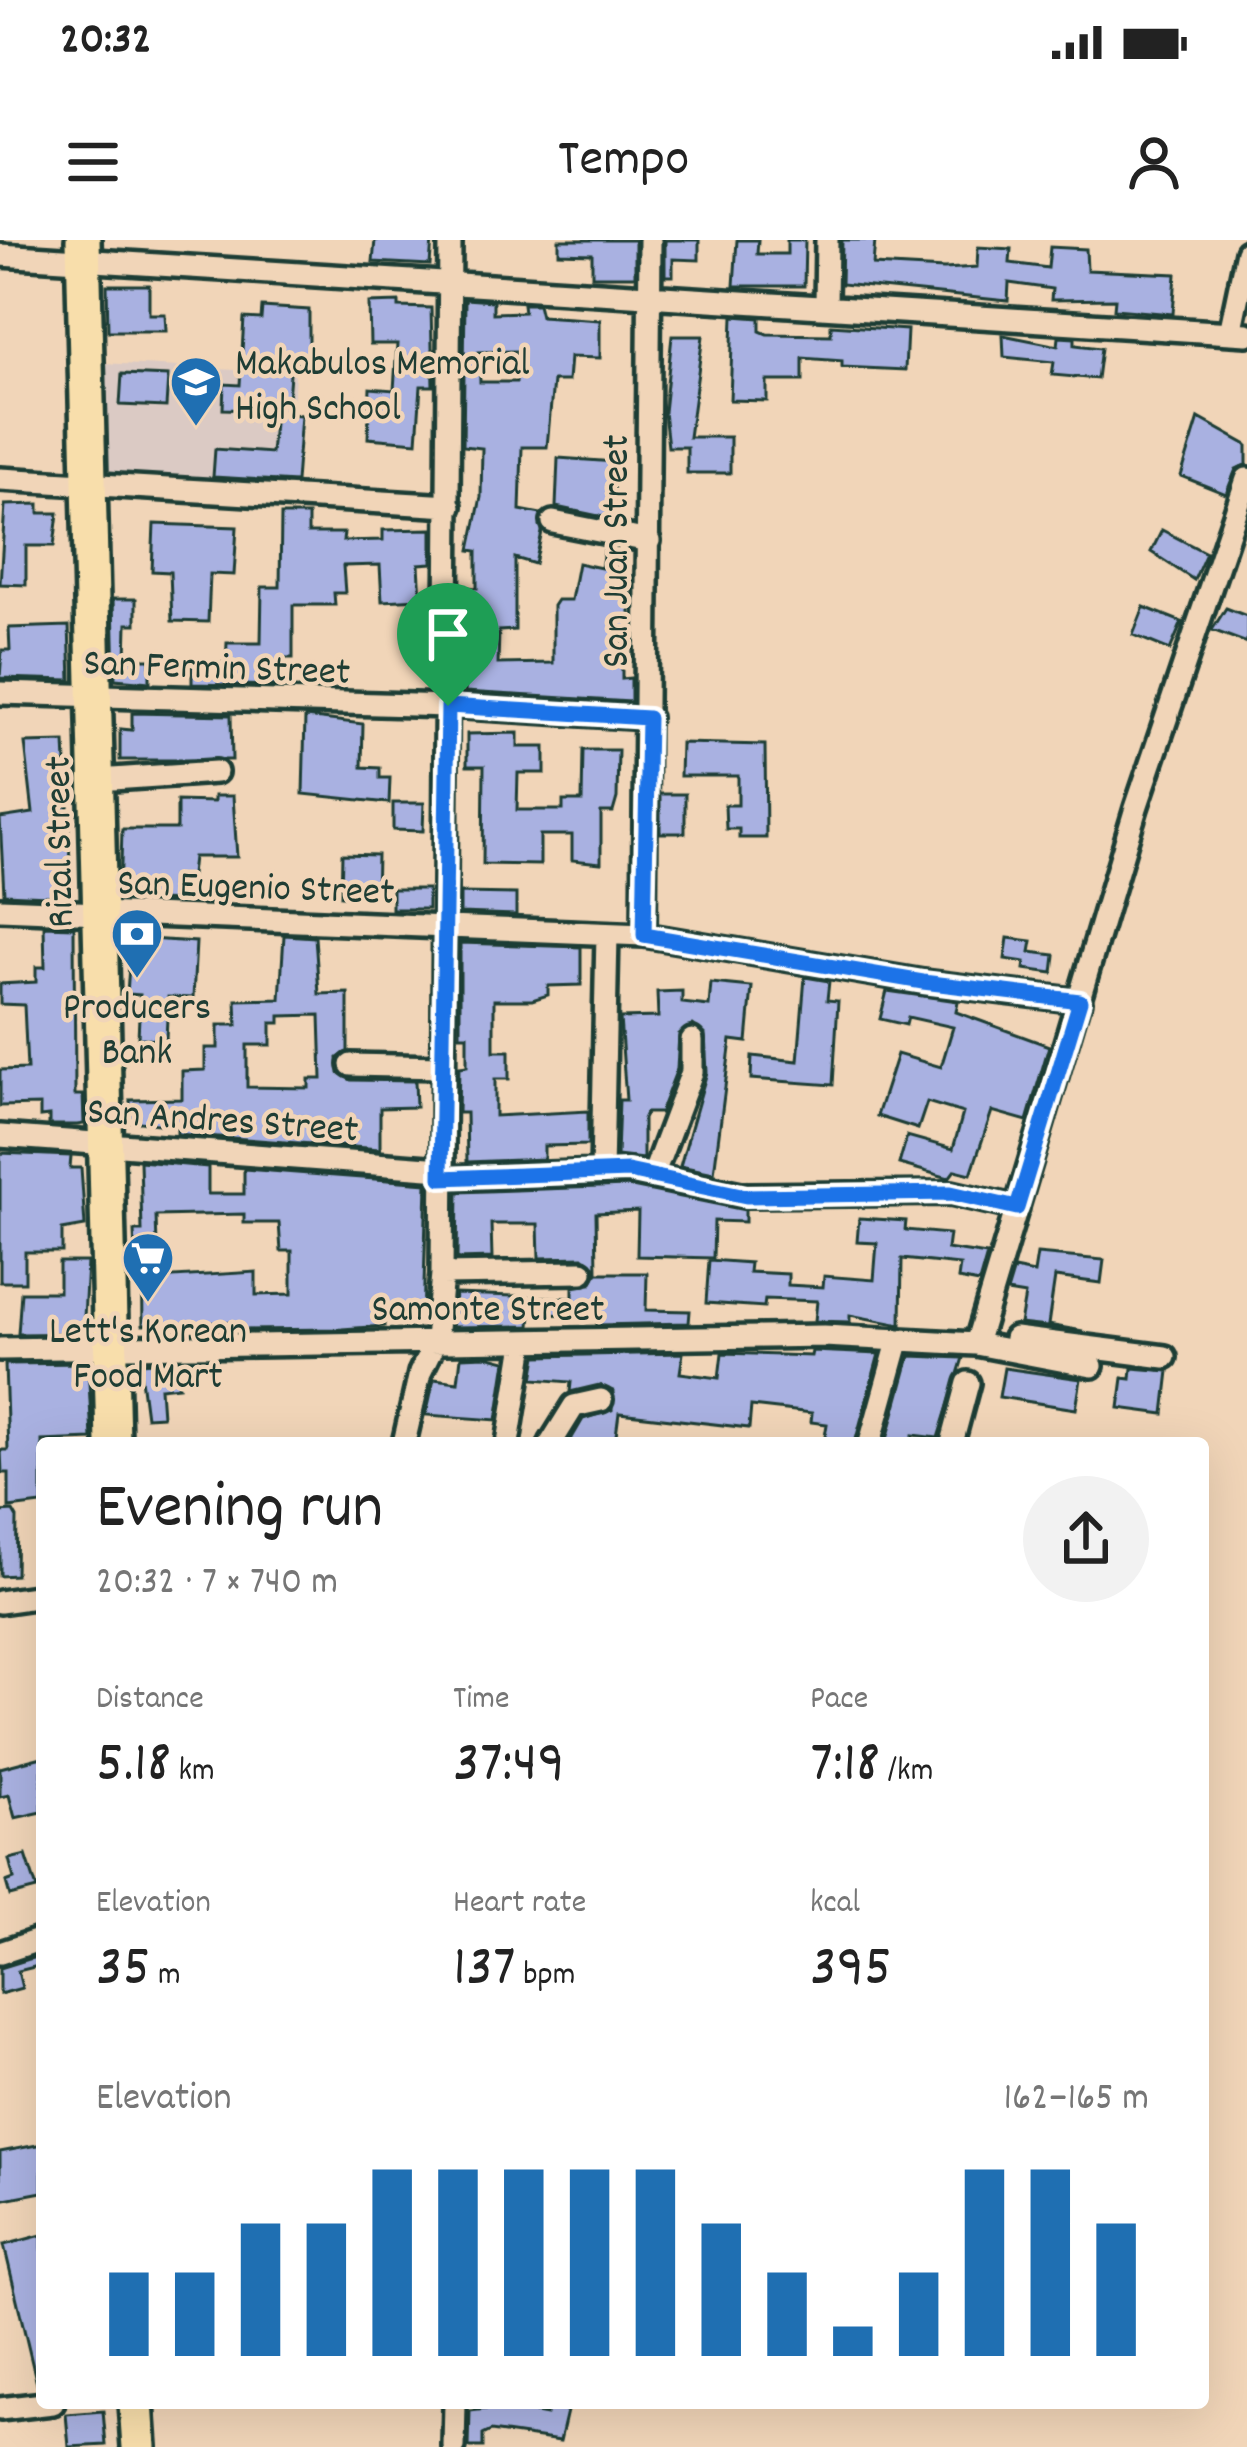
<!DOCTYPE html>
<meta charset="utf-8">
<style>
:root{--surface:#fff;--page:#f2f2f2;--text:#222;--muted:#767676;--accent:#1f6fb2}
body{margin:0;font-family:Dekko,sans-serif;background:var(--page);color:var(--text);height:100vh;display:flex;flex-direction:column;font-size:45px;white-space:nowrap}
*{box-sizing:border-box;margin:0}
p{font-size:39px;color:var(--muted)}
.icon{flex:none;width:66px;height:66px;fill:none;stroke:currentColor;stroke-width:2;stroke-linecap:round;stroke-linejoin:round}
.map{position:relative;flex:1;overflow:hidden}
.details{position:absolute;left:36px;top:1197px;width:1173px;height:972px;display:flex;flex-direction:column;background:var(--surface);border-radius:12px;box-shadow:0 12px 48px #0002}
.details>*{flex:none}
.pin{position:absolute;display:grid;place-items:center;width:102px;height:102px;color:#fff;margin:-123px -51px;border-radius:50% 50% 50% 0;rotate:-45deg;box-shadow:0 0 12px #0007}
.pin .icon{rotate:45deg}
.round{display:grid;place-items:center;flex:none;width:126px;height:126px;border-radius:63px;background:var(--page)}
.summary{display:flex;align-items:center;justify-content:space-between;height:204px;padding:0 60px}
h1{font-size:66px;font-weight:600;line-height:90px}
.metrics{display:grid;grid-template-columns:repeat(3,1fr);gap:18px;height:204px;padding:12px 60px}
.metrics div{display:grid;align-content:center}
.metrics b{font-size:60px;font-weight:600}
.metrics small{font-size:33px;font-weight:400}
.metrics p{font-size:33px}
.chart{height:336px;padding:24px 60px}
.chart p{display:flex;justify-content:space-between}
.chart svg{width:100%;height:216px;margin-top:12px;stroke:var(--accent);stroke-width:6}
.status{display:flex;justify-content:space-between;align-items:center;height:84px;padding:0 60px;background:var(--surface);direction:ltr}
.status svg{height:33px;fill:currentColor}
header{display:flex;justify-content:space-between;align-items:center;height:156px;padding:0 60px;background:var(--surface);font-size:54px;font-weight:600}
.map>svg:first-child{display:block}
.built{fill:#dbcac4}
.building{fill:#a9b1e1;stroke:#1f3d34;stroke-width:3;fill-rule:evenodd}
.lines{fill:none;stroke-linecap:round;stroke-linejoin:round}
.street-casing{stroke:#1f3d34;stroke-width:30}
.primary-casing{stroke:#1f3d34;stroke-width:42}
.street{stroke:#f1d5b8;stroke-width:21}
.primary{stroke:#f8deab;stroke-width:33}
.route-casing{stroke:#fff;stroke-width:24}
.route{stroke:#1a73e8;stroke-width:15}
.labels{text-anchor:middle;stroke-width:9;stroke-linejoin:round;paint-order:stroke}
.poi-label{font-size:39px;fill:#1f3d34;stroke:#f1d5b8}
.street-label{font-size:39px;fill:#1f3d34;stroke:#f1d5b8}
</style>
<div class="status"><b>20:32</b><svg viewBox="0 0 49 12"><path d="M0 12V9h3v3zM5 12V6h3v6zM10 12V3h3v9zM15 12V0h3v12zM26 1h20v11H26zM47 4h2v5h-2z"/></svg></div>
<header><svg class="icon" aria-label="menu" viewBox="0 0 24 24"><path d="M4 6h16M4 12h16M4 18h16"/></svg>Tempo<svg class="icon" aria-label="person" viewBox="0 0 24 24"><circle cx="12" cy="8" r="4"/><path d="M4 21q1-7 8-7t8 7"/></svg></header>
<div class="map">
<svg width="1247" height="2207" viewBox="0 0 1247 2207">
<rect width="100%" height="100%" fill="#f1d5b8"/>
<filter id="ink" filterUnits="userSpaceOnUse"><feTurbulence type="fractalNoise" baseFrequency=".00833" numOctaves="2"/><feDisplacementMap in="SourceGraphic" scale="24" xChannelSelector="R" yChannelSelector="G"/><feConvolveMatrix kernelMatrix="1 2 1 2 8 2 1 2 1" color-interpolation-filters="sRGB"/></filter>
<g filter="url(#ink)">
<!-- built -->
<path class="built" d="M103,123L295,133L288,255L96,244Z"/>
<!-- building -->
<path class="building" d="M375,0H432L430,25L373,22Z
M559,0H635V36H592V14L559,13Z
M665,0H699V20L673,19V36H665Z
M737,0H758L757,14H787V0H805L804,46H734Z
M842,0H875L873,25L944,29L977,27L978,7L1011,9L1010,23L1048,28L1050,7L1086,9L1087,30L1176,34L1173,74L1114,69L1115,59L1051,60L1052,49L1009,43L1008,61L841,44Z
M107,45H149V74H165L166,91H108Z
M465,59L493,61V73L524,72L523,64H538L541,76L600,80V118L570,117L568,141H553L547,207H522L520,270L541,274L542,292L535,324L515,318V390L499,391L498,424L553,423V366L557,360H571L578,323L601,328L604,311L619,314L613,346L630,349V396H622V439L631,438V462L465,452L470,366H464V347L477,348V311L470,310L481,257L482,208L463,206ZM516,111V142H480L479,112Z
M399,62V67L431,68L433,146H421L417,202L368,198L370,148L394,150L397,104H370L369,63Z
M262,67L309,70V121L291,122L287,171L223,169L224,144L240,145L244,78L261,79Z
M733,76L760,78V91L767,94L831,95V85L907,90L905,130L842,127V121L803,118V141H767V161L730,160Z
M1003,95L1058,106L1059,97L1075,98V105L1101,108L1097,139L1052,135L1054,122L1004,117Z
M672,96H703L689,197H730V233H687V207H668L664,172Z
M122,134L168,136L166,167L120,165Z
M275,173L301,175L296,242L213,237L215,209L271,213Z
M1199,178L1247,205V224L1236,229L1226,254L1181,236Z
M558,218L615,222L613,279L556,267Z
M39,264V273H58L54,306H26V345L0,344L5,265Z
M281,275H308V293H344L343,301L383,300V290L432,289V323L419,324L421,359L382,361L380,325L343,326L345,353H334L335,365H293V418H282V446L192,444V423H226L227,403H261L262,347H280Z
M154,284L237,287L234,335L210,334L208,382L172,381L170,332L152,331Z
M1162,290L1206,313L1194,340L1151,312Z
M113,359H136V384H127L126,419H150V442L115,439Z
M1144,367L1182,382L1170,410L1133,395Z
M1226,368L1247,376V403L1212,390Z
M69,386L71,440L0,438L2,410H10L9,388Z
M132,473L231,475L232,520H120V489L132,490Z
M305,477L363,484L362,527L380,528V538H390L389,563L303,554Z
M518,493V507H545V533H518L517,570H563V561H582L583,510H618L617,558L613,572H601V623L572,620V595H540V625L483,624L484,526H467V494Z
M65,502L66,524H59L61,566H68L71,657L4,654L0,578L33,573L25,503Z
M681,503L765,505L766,598H739V589H726L725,565H738V536H680Z
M660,554H685V593H660Z
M214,556H233L237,617H193L188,661L120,659L122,589H177V561L214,562Z
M393,563H424L423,591L393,590Z
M342,614L377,615L376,656H341Z
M392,649H428V669H392Z
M460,653L516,654V675L460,673Z
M44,686L74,687L75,855H83L84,884L77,885H49V876L40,877V865L0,866V830L27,829L24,765L0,764V744L36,742V727H45Z
M284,695L315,697L319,754L348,753V811L338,818L339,833L351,840L415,841L416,867L380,868V909L177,894V886L130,881V860L182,859V831L205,830V808H218V785H237L236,760L280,759ZM320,775L322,839H309V848L247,847V805H271V783H280V776Z
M131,698L196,702L193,758L168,757L166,799L138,798L140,755L127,754Z
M1008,698L1032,701L1030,712L1055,715L1053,733L1024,729L1025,722L1005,719Z
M460,703L581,707V745L548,746V755L532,760H494V811H509V839H495V876L588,871V905L544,906V919L467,922L466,873H458L459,827L467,826V795H460Z
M805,737L829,741L827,760L838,761L833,845L751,839L752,816L798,821Z
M711,743L752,747L747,802L731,800L714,933L680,926L707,832L705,794L693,785L679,794L677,829L660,873H646L643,879V919L617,916L619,860H626L620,778L658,777L657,752L682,751V763L709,766Z
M887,751L958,761L956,772L1049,806L1027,881L992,871L971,934L955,930L949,938L899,924L907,896L953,909L963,873L927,862L918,889L877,876L897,814L941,827L953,787L908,777L906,785L880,779Z
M0,913L71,916L70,928H81L85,986L62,990V1012H25V1042H0Z
M140,921L208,927V954H244V929L427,943L423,1079H384V1086L342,1089L228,1090V1082L143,1085L142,1013H135L134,991H142ZM244,974V983H279L281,1011H292V1054L256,1055V1032L158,1038L156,976Z
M627,946L745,970V982L714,981L713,1018L637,1016L638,971L596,973L597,1031L583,1017L539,1018L538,984H491L492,1018L457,1019L458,952Z
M859,978L906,981L905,990L949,994L947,1009L987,1015L979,1043L958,1039L960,1025L902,1019L901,1085L850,1075V1082L815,1081L817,1061L765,1059L764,1067L706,1063L709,1020L750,1023L749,1032L788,1034V1045L823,1047L824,1036L874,1040L877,1003L857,1002Z
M1037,1014L1104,1020L1101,1043L1055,1037L1048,1085L1083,1091L1020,1084L1025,1055L1007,1052L1014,1029L1034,1033Z
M59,1022H87L84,1078L89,1077V1093L18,1094L21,1052H59Z
M597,1033H647L646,1070L690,1071L689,1083L597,1085V1075L531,1074L530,1086L452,1087L455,1054L573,1058V1047L591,1044Z
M812,1111L879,1114L855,1203H824L827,1184L811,1182L812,1173L751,1166L749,1188L619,1173L615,1203H569L583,1179L612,1170L613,1151L599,1145L570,1152L571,1142L533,1139L537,1116L683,1113L680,1133L719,1138L722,1113L811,1116Z
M486,1116L506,1121L497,1180L426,1175L434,1139L458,1142L461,1117Z
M910,1116L963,1118L938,1198L913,1195L912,1203H886Z
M173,1121L179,1146L160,1148L162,1176L146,1177L139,1123Z
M88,1123L92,1199L42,1201V1264L9,1268V1233H2L1,1210H8L5,1124Z
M1004,1128L1081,1139L1076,1169L999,1157Z
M1132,1128L1169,1131L1164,1174L1119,1168L1123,1138L1131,1139Z
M13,1271L17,1278L16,1335L0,1336V1272Z
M42,1517V1572L15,1578L9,1555L0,1557V1528Z
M26,1615L37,1649L10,1656L6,1642L14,1639L9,1619Z
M42,1715V1725L18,1731L22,1748L0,1754V1728Z
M42,1904V1952L0,1960V1912Z
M42,1995V2143L37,2144L4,2005Z
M504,2167L546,2175L548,2167L567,2171L560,2201L491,2191L483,2195V2207H469L470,2171Z
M103,2171L106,2205L69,2207L66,2174Z"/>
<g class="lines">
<!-- street casing -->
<g class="street-casing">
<path id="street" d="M0,15L1247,94
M826,64L827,0
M1230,93L1247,12
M0,239L450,266
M553,282L649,301
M0,453L448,466L648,478
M98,540L216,532
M0,669L644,695L923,742L1080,761
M644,695L650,0
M351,825L441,827
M0,896L442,929
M602,933L607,694
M654,933L692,832V800
M441,938L628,931L746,955L951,953L1017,968
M442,1034L582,1032
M1015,1098L1165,1117
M976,1104L1136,568L1247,239
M0,1109L824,1096L976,1104L1092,1126
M404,1203L420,1133L436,1100L442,1034L450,0
M508,1203L524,1103
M551,1203L574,1166L601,1160
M870,1203L898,1102
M952,1203L968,1143
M0,1362L42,1356
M0,1713L42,1699
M0,2169L53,2163
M454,2207L455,2163"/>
</g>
<!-- primary casing -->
<g class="primary-casing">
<path id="primary" d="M83,0L113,1203
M136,2163L139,2207"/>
</g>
<!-- street -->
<use href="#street" class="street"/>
<!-- primary -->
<use href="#primary" class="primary"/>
</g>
</g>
<g class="lines" filter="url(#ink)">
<!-- route casing -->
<g class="route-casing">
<path id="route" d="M448,466L648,478L644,695L923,742L1080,761L1017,968L951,953L746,956L628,931L441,938Z"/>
</g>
<!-- route -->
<use href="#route" class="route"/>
</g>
<!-- icons -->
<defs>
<g id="school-pin" transform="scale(2.7)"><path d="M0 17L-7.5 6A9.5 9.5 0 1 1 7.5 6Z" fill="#1f6fb2" stroke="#f1d5b8"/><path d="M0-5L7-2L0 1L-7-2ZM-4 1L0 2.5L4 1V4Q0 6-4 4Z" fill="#fff"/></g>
<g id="bank-pin" transform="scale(2.7)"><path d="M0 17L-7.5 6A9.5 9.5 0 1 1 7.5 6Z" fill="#1f6fb2" stroke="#f1d5b8"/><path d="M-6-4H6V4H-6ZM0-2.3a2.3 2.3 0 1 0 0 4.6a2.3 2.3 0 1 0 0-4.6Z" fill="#fff"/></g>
<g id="supermarket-pin" transform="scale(2.7)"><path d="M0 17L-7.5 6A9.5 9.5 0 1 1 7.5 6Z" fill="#1f6fb2" stroke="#f1d5b8"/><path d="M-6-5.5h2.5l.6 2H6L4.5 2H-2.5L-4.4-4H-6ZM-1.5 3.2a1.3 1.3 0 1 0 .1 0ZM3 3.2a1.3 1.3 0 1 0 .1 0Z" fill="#fff"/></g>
</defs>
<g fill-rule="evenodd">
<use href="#school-pin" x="196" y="142"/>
<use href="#bank-pin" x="137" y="694"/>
<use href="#supermarket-pin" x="148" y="1018"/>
</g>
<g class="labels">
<!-- poi labels -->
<g class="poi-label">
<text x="235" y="134" text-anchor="start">Makabulos Memorial<tspan x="235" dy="45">High School</tspan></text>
<text x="137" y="778">Producers<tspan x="137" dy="45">Bank</tspan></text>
<text x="148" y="1102">Lett's Korean<tspan x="148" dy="45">Food Mart</tspan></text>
</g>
<!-- street labels -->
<g class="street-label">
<text transform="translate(613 311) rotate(-90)" y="14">San Juan Street</text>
<text transform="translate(217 424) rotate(2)" y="14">San Fermin Street</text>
<text transform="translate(56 602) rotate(-91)" y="14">Rizal Street</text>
<text transform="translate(256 644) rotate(2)" y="14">San Eugenio Street</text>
<text transform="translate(223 877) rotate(4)" y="14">San Andres Street</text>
<text x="488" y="1080">Samonte Street</text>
</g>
</g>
</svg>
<div class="pin" style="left:448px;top:466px;background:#1e9e55"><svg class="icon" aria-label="arrive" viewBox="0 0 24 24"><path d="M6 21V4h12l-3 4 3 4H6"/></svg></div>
<section class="details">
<div class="summary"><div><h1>Evening run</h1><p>20:32 · 7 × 740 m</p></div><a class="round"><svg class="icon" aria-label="share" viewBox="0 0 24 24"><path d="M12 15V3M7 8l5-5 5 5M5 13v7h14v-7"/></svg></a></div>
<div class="metrics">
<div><p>Distance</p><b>5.18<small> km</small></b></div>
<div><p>Time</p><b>37:49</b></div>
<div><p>Pace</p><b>7:18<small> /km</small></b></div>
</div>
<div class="metrics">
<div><p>Elevation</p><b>35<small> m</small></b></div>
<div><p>Heart rate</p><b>137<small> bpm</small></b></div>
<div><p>kcal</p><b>395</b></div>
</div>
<div class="chart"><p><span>Elevation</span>162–165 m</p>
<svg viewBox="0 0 160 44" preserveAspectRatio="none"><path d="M5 44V27M15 44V27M25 44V17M35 44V17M45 44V6M55 44V6M65 44V6M75 44V6M85 44V6M95 44V17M105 44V27M115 44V38M125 44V27M135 44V6M145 44V6M155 44V17"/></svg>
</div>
</section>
</div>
